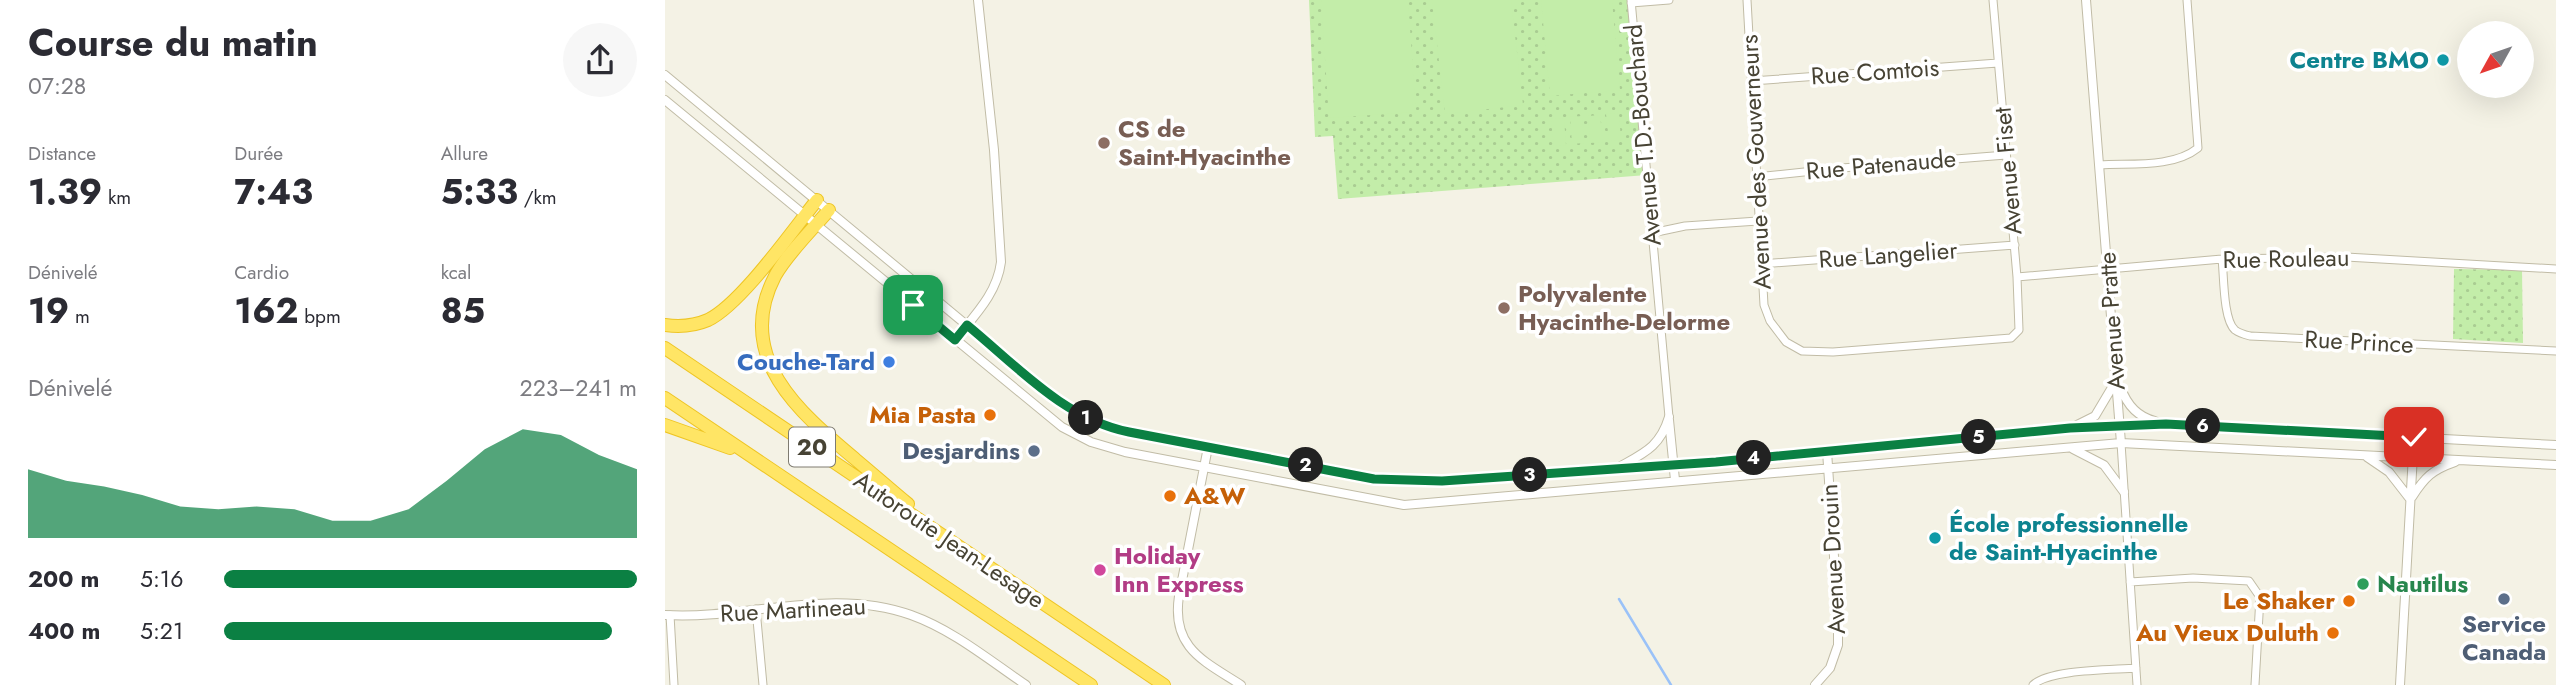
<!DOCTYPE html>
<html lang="fr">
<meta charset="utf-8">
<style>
:root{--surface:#fff;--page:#f7f7f7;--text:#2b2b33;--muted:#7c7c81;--accent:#0b8043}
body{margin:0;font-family:Jost,sans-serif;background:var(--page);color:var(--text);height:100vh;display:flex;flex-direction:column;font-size:26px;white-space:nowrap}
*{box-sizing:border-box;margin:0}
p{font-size:23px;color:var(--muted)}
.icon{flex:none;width:38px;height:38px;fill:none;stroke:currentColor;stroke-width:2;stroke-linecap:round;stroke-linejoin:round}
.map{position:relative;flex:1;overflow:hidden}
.sheet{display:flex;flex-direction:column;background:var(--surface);width:665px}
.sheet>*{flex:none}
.needle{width:46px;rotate:230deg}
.controls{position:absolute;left:1792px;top:21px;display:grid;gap:14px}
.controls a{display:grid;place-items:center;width:77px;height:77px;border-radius:50%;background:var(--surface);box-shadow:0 7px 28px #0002;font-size:35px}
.pin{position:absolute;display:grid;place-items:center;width:60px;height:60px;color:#fff;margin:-30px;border-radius:14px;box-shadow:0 4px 10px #0006}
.km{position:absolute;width:35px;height:35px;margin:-18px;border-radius:50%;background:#222;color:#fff;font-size:19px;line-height:35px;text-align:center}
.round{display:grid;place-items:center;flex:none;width:74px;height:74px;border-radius:37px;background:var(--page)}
.head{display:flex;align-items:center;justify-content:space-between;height:119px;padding:0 28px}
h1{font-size:38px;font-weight:700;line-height:52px}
.stats{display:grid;grid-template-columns:repeat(3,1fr);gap:10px;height:119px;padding:7px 28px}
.stats div{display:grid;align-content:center}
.stats b{font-size:35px;font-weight:700}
.stats small{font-size:19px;font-weight:400}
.stats p{font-size:19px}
.chart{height:196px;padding:14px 28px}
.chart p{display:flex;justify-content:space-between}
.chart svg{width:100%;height:126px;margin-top:7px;fill:var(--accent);opacity:.7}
ul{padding:0 28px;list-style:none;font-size:23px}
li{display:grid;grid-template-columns:112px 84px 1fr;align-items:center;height:52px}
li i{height:18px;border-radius:9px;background:var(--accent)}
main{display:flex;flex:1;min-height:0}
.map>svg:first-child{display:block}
.green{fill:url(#green-dots)}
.pitch{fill:#c3eda9}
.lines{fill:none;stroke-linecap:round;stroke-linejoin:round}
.stream{stroke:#9ac2f8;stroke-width:2.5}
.minor-casing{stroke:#c1bca6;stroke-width:9}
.tertiary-casing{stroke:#c1bca6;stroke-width:10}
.motorway-casing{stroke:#eec525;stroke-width:14}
.minor{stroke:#fff;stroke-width:7}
.tertiary{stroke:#fff;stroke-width:8}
.motorway{stroke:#ffe565;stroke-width:12}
.route-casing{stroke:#fff;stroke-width:14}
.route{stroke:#0b8043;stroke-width:9}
.culture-dot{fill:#0f9aa8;stroke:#fff;stroke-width:2.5}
.education-dot{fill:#8d6e63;stroke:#fff;stroke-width:2.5}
.shop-dot{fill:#3f7fe0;stroke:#fff;stroke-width:2.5}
.food-dot{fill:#e8710a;stroke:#fff;stroke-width:2.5}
.service-dot{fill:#5c6f8a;stroke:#fff;stroke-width:2.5}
.hotel-dot{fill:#d1479c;stroke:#fff;stroke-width:2.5}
.leisure-dot{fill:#2e9e5b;stroke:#fff;stroke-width:2.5}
.labels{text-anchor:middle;stroke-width:7;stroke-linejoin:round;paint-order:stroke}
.shield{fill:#fff;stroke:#7e7b71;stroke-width:2}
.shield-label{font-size:23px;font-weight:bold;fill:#474334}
.culture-label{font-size:24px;font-weight:bold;fill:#0d838f;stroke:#fff;text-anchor:end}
.street-label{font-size:24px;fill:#474334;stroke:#fff}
.education-label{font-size:24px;font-weight:bold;fill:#785e54;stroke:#fff;text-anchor:start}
.shop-label{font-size:24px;font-weight:bold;fill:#366cbe;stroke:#fff;text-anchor:end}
.food-label{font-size:24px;font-weight:bold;fill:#c56008;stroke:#fff;text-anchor:end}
.service-label{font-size:24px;font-weight:bold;fill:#4e5e75;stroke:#fff;text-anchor:end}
.hotel-label{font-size:24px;font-weight:bold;fill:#b23c85;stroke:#fff;text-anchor:start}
.leisure-label{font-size:24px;font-weight:bold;fill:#27864d;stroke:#fff;text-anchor:start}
</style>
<main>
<section class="sheet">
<div class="head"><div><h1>Course du matin</h1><p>07:28</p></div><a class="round"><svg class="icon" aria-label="share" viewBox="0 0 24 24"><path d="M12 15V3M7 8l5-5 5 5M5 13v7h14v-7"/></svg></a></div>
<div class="stats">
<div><p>Distance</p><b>1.39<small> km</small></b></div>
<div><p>Durée</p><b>7:43</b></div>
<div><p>Allure</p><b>5:33<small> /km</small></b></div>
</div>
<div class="stats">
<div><p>Dénivelé</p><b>19<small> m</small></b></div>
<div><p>Cardio</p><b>162<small> bpm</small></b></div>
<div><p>kcal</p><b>85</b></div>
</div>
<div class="chart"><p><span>Dénivelé</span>223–241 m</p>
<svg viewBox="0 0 160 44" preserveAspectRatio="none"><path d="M0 44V20L10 24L20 26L30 29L40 33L50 34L60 33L70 34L80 38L90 38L100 34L110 24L120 13L130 6L140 8L150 15L160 20V44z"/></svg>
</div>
<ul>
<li><b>200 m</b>5:16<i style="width:100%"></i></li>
<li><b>400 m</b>5:21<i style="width:94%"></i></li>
</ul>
</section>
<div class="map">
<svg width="1891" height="685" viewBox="0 0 1891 685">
<defs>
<pattern id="green-dots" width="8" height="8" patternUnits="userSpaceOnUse" patternTransform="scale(1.75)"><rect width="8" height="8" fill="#c3eda9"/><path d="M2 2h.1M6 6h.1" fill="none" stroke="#a9cc92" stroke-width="1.8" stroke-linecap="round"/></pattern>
</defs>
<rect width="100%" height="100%" fill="#f4f2e5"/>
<!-- green -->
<path class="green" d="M644,0H1004L967,3L982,175L673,199L668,136L650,137Z
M1789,269L1857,270L1858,343L1788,339Z"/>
<!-- pitch -->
<path class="pitch" d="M656,0H743L751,112L664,118Z
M767,0H846L858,105L780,114Z
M876,0H947L955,90L885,96Z
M954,113L956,140L944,141L941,114Z
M935,115L938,142L925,143L923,116Z
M917,116L919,143L907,144L905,117Z
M899,118L901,145L889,146L886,119Z"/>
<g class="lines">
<!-- stream -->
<path class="stream" d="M954,599L1006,685"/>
<!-- minor casing -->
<g class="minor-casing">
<path id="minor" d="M966,0L1004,417
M1082,0L1099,305L1105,321L1121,342L1137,351L1168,352L1346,338L1354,330L1352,277L1328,0
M966,3L1004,0
M1087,81L1333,63
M1435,165C1466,163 1508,168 1533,148L1522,0
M1091,177L1177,168L1341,155
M987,233L1020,226L1093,221
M1557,259C1559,275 1558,320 1570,330C1574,333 1581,335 1585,336L1891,351
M1096,264L1350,245
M1352,277L1557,259L1681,257L1891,269
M1456,443L1472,685
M1465,582L1528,578L1584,581L1595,597L1590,685
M91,609L98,685
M5,615L9,685
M1368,685C1384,669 1448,670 1471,668"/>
</g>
<!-- tertiary casing -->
<g class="tertiary-casing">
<path id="tertiary" d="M1421,0L1456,443
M0,75L392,400L430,422L464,432L709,479L777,481L1051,462L1405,428L1501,424L1891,445
M0,100L397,427L426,442L460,452L739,505L1456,443L1891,465
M290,340C309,316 332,294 336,262L329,150L313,0
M1456,388C1462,405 1473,417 1490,421
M1004,420L1010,480
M1412,425L1430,416L1452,379
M543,447L514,596C506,648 539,661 576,685
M1408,449L1439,465L1459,492
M1702,457L1724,472L1745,499
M954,467C979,453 995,447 1004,417
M1747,497C1760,477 1767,470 1790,462
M0,615C82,620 166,586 246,615C288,630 324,660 361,685
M1150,685L1165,668L1173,645V617L1162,451
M1735,685L1749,437"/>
</g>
<!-- motorway casing -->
<g class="motorway-casing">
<path id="motorway" d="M164,210C147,230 122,254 110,276C68,357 135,413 190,459C208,474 225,489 243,504
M0,325C14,327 29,326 43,320C76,304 127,231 152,200
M0,348L499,685
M0,398L426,685
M0,425L65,448"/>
</g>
<!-- minor -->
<use href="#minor" class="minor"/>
<!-- tertiary -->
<use href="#tertiary" class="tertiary"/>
<!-- motorway -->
<use href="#motorway" class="motorway"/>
</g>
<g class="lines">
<!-- route casing -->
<g class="route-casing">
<path id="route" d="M248,305L290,340L302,325C352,366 399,419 464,432L709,479L777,481L1051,462L1405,428L1501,424L1749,437"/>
</g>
<!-- route -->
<use href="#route" class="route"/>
</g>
<!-- markers -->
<g class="culture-dot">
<circle cx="1778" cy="60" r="7"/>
<circle cx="1270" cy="538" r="7"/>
</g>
<g class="education-dot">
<circle cx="439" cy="143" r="7"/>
<circle cx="839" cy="308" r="7"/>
</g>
<circle class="shop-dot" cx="224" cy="362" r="7"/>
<g class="food-dot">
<circle cx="325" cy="415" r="7"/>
<circle cx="505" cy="496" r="7"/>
<circle cx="1684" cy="601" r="7"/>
<circle cx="1668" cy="633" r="7"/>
</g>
<g class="service-dot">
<circle cx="369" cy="451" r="7"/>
<circle cx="1839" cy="599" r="7"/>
</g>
<circle class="hotel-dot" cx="435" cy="570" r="7"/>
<circle class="leisure-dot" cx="1698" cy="584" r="7"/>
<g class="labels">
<!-- shield labels -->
<rect class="shield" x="124" y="427.5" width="46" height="39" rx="5"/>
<g class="shield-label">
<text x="147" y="455">20</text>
</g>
<!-- culture labels -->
<g class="culture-label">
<text x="1764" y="68">Centre BMO</text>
<text x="1284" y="532" text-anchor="start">École professionnelle<tspan x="1284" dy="28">de Saint-Hyacinthe</tspan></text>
</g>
<!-- street labels -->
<g class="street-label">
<text transform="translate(1210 72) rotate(-4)" y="8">Rue Comtois</text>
<text transform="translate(978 135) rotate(-95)" y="8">Avenue T.D.-Bouchard</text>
<text transform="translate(1091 162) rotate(-93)" y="8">Avenue des Gouverneurs</text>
<text transform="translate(1216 165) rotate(-5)" y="8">Rue Patenaude</text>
<text transform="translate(1343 171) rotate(-95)" y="8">Avenue Fiset</text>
<text transform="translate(1223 255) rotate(-4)" y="8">Rue Langelier</text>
<text transform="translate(1621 259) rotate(-1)" y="8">Rue Rouleau</text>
<text transform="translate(1447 321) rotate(-94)" y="8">Avenue Pratte</text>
<text transform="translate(1694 342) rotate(3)" y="8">Rue Prince</text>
<text transform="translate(284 540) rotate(34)" y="8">Autoroute Jean-Lesage</text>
<text transform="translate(1168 559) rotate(-93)" y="8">Avenue Drouin</text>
<text transform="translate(128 610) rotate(-3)" y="8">Rue Martineau</text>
</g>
<!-- education labels -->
<g class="education-label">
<text x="453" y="137">CS de<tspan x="453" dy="28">Saint-Hyacinthe</tspan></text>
<text x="853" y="302">Polyvalente<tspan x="853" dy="28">Hyacinthe-Delorme</tspan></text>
</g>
<!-- shop labels -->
<g class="shop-label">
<text x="210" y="370">Couche-Tard</text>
</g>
<!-- food labels -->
<g class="food-label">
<text x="311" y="423">Mia Pasta</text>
<text x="519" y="504" text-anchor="start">A&amp;W</text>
<text x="1670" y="609">Le Shaker</text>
<text x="1654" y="641">Au Vieux Duluth</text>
</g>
<!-- service labels -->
<g class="service-label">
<text x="355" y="459">Desjardins</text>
<text x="1839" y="632" text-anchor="middle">Service<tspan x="1839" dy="28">Canada</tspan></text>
</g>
<!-- hotel labels -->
<g class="hotel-label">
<text x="449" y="564">Holiday<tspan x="449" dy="28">Inn Express</tspan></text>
</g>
<!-- leisure labels -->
<g class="leisure-label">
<text x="1712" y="592">Nautilus</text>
</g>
</g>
</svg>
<div class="controls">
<a><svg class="needle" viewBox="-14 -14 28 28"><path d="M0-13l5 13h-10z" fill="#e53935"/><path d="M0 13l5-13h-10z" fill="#7c7c81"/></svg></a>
</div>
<div class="pin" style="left:248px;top:305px;background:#1e9e55"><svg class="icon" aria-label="arrive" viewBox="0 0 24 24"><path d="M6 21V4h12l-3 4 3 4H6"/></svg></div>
<div class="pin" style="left:1749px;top:437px;background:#d93025"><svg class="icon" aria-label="check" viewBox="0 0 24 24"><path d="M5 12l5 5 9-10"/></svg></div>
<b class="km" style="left:421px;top:418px">1</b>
<b class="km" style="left:641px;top:465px">2</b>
<b class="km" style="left:865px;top:475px">3</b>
<b class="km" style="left:1089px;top:458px">4</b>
<b class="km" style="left:1314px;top:437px">5</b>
<b class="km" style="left:1538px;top:426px">6</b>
</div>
</main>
